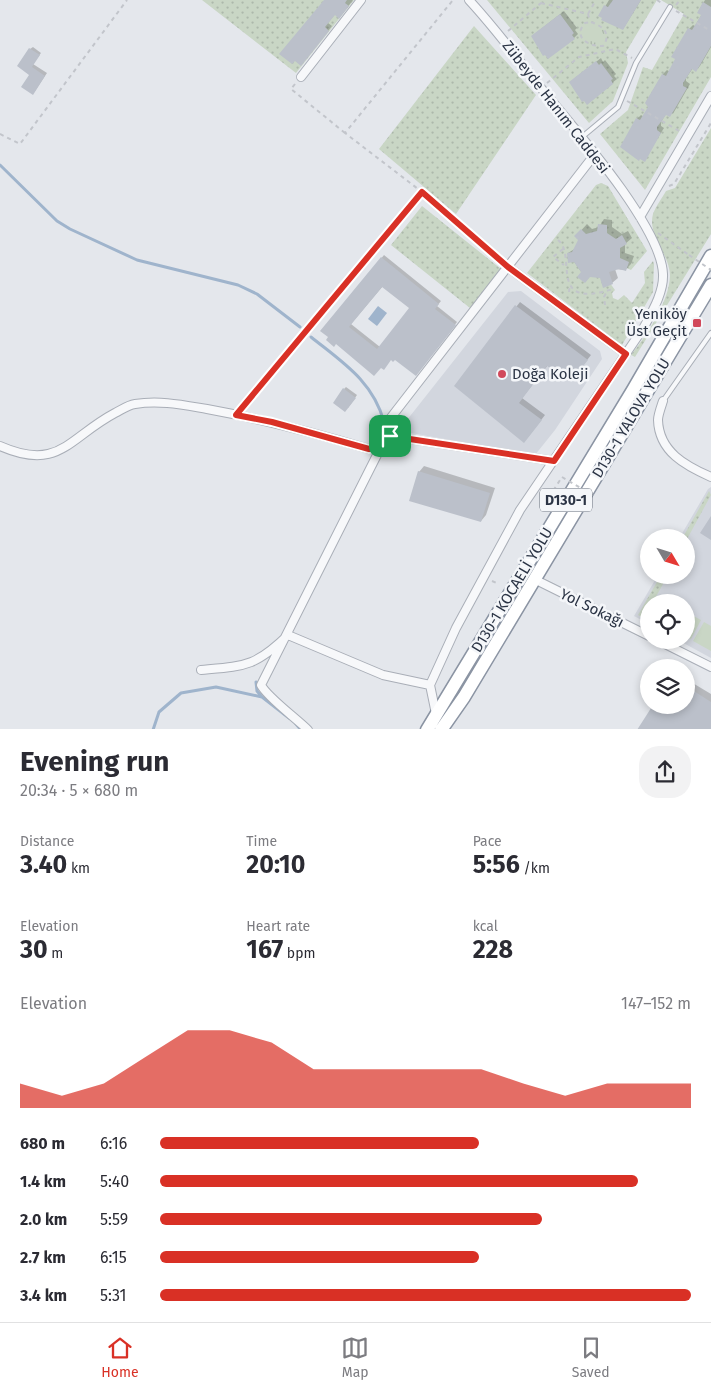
<!DOCTYPE html>
<meta charset="utf-8">
<style>
:root{--surface:#fff;--page:#f2f2f3;--text:#2b2b33;--muted:#7c7c81;--line:#e1e1e2;--accent:#d93025}
body{margin:0;font-family:"Fira Sans",sans-serif;background:var(--page);color:var(--text);height:100vh;display:flex;flex-direction:column;font-size:19px;white-space:nowrap}
*{box-sizing:border-box;margin:0}
p{font-size:16px;color:var(--muted)}
.icon{flex:none;width:28px;height:28px;fill:none;stroke:currentColor;stroke-width:2;stroke-linecap:round;stroke-linejoin:round}
.map{position:relative;height:729px;overflow:hidden}
.details{display:flex;flex-direction:column;background:var(--surface);flex:1}
.details>*{flex:none}
.needle{width:32px;rotate:128deg}
.controls{position:absolute;left:640px;top:529px;display:grid;gap:10px}
.controls a{display:grid;place-items:center;width:55px;height:55px;border-radius:50%;background:var(--surface);box-shadow:0 2px 8px #0003;font-size:25px}
.pin{position:absolute;display:grid;place-items:center;width:42px;height:42px;color:#fff;margin:-21px;border-radius:10px;box-shadow:0 2px 8px #0006}
.round{display:grid;place-items:center;flex:none;width:52px;height:52px;border-radius:20px;background:var(--page)}
.overview{display:flex;align-items:center;justify-content:space-between;height:85px;padding:0 20px}
h1{font-size:28px;font-weight:700;line-height:38px}
.stats{display:grid;grid-template-columns:repeat(3,1fr);gap:8px;height:85px;padding:5px 20px}
.stats div{display:grid;align-content:center}
.stats b{font-size:25px;font-weight:700}
.stats small{font-size:14px;font-weight:400}
.stats p{font-size:14px}
.chart{height:140px;padding:10px 20px}
.chart p{display:flex;justify-content:space-between}
.chart svg{width:100%;height:90px;margin-top:5px;fill:var(--accent);opacity:.7}
ul{padding:0 20px;list-style:none;font-size:16px}
li{display:grid;grid-template-columns:80px 60px 1fr;align-items:center;height:38px}
li i{height:12px;border-radius:6px;background:var(--accent)}
.dock{display:flex;justify-content:space-around;align-items:center;height:70px;border-top:1px solid var(--line);background:var(--surface);font-size:14px;color:var(--muted)}
.dock a{display:grid;justify-items:center;gap:2px}
.dock .current{color:var(--accent)}
.map>svg:first-child{display:block}
.built{fill:#d2d6de}
.grass{fill:url(#grass-dots)}
.park{fill:url(#park-tufts)}
.garden{fill:#c9d6c5}
.water{fill:#9fb4cc}
.shadow{fill:#0003;fill-rule:evenodd}
.lines{fill:none;stroke-linecap:round;stroke-linejoin:round}
.stream{stroke:#9fb4cc;stroke-width:3}
.building{fill:#bbc0ca;fill-rule:evenodd}
.service-casing{stroke:#a9aeb7;stroke-width:6}
.minor-casing{stroke:#a9aeb7;stroke-width:10}
.trunk-casing{stroke:#8b94a3;stroke-width:15}
.path{stroke:#c2c5cb;stroke-width:2;stroke-dasharray:4 4;stroke-linecap:butt}
.service{stroke:#f7f8fa;stroke-width:4}
.minor{stroke:#f7f8fa;stroke-width:8}
.trunk{stroke:#fff;stroke-width:12}
.path-bridge{stroke:#c2c5cb;stroke-width:2;stroke-dasharray:4 4;stroke-linecap:butt}
.route-casing{stroke:#fff;stroke-width:10}
.route{stroke:#d93025;stroke-width:6}
.poi-dot{fill:#d1495b;stroke:#f4f6f9;stroke-width:2}
.labels{text-anchor:middle;stroke-width:5;stroke-linejoin:round;paint-order:stroke}
.shield{fill:#f4f6f9;stroke:#676e7b;stroke-width:1}
.shield-label{font-size:14px;font-weight:bold;fill:#2b3445}
.street-label{font-size:15px;fill:#2b3445;stroke:#f4f6f9}
.poi-label{font-size:15px;fill:#2b3445;stroke:#f4f6f9;text-anchor:end}
</style>
<div class="map">
<svg width="711" height="730" viewBox="0 0 711 730">
<defs>
<pattern id="grass-dots" width="8" height="8" patternUnits="userSpaceOnUse" patternTransform="scale(1.25)"><rect width="8" height="8" fill="#c9d6c5"/><path d="M2 2h.1M6 6h.1" fill="none" stroke="#adb8ab" stroke-width="1.8" stroke-linecap="round"/></pattern>
<pattern id="park-tufts" width="24" height="20" patternUnits="userSpaceOnUse" patternTransform="scale(1.25)"><rect width="24" height="20" fill="#c9d6c5"/><path d="M3 7l-1-3M5 7V3M7 7l1-3M15 17l-1-3M17 17v-4M19 17l1-3" fill="none" stroke="#adb8ab"/></pattern>
</defs>
<rect width="100%" height="100%" fill="#e4e7ec"/>
<!-- built -->
<path class="built" d="M521,291L600,351L602,359L555,430L535,455L405,432L403,425L508,292Z
M711,487V658L678,640H686V602H649V624L634,616L658,575H686V538L680,537L708,489Z"/>
<!-- grass -->
<path class="grass" d="M202,0H354L296,73Z
M487,0H657L626,52L628,63L613,101L589,123Z
M661,0H711V77L645,190L600,134L628,110L643,67L652,70L684,14Z
M474,26L536,95L456,214L379,149Z
M711,128V234L635,357L631,355C647,335 669,302 670,276C670,254 647,236 653,214C656,206 662,198 666,191L675,188Z
M601,183L608,186L647,251L631,270L611,261L607,279L615,290L612,293L613,298L618,300L624,295L632,303L645,283L644,272L653,261L654,264L653,292L622,345L527,273L596,185Z
M422,206L501,269L470,308L391,245Z
M709,491L711,495L686,541V538L683,537Z
M661,575H668L653,602H649L647,615L649,621L638,615Z"/>
<!-- park -->
<path class="park" d="M591,22C603,26 612,34 603,46C589,47 572,37 585,23Z"/>
<!-- garden -->
<path class="garden" d="M686,612L701,620L691,639L686,636Z
M704,622L711,626V651L693,641Z"/>
<!-- water -->
<path class="water" d="M378,306L387,313L377,326L368,319Z"/>
<!-- shadow -->
<path class="shadow" d="M325,0H353L343,13L335,14L328,23L332,26L305,60Z
M609,0H641L623,29L600,15Z
M705,0H711V47L700,66L696,70L693,68L686,78V81L690,84L674,112L670,115L666,114L661,122V126L664,128L644,160L637,119L641,115L644,117L650,107L646,102L663,74L667,70L670,72L689,29L693,25L695,26L702,14L698,12Z
M564,11L577,28L575,30L578,34L574,38L532,36Z
M33,47L41,53L33,64L47,73L35,91L31,75L30,49Z
M601,58L603,62L605,60L616,74L614,76L617,79L587,103L575,78Z
M604,219L612,220V227L622,234L628,231L632,238L625,244V253L634,256L631,264L625,270L615,269L618,278L612,283L601,277L582,273L568,253L576,248L579,239L576,236L587,224L592,229L599,227Z
M384,255L441,301L437,306L457,322L418,372L395,358L330,337L322,331ZM383,286L411,308L380,347L351,324Z
M520,302L591,355L574,377L548,365L522,398L545,415L528,437L455,386Z
M346,387L357,395L348,408L344,389Z
M424,466L495,488L486,515L481,521L419,472Z
M686,679L711,694V730L654,705H686Z"/>
<g class="lines">
<!-- stream -->
<path class="stream" d="M0,165L57,221L70,229L137,260L238,285L257,294L300,327
M311,337C342,362 373,381 384,422
M256,682L257,691L262,697
M296,724L301,730
M153,730L159,712L181,693L216,687L262,697L289,718"/>
</g>
<!-- building -->
<path class="building" d="M324,0H347L345,3L349,6L339,19L335,15L325,27L329,31L301,66L295,61L292,64L279,54Z
M613,0H641L623,30L601,20L602,18L598,16L604,5L608,7Z
M703,2L711,7V46L696,72L692,69L683,83V86L687,88L670,117L666,115L657,127V130L661,133L645,162L640,159L639,161L620,147L636,118L640,120L648,107L645,103L662,74L666,76L667,74L675,59L671,57L688,28L692,30L697,22L701,15L697,13Z
M560,14L574,33L572,35L575,39L548,59L545,55L543,56L531,36Z
M29,48L40,55L32,67L45,76L33,95L21,87L29,75L17,66Z
M596,61L599,65L601,63L613,79L611,80L613,84L587,105L584,101L582,102L569,82Z
M598,224L607,225V233L616,239L622,235L627,244L620,248V258L629,262L626,271L619,269L609,272L613,284L603,288L600,278L590,277L585,283L577,277L581,272L574,262L568,263L567,253L572,252L578,240L574,236L581,229L586,234L597,231Z
M381,257L439,304L435,309L456,325L416,376L395,360L393,362L391,360L384,370L381,368L374,376L336,344L334,347L326,340L328,337L320,331ZM382,287L409,308L377,349L349,327Z
M515,305L588,360L570,382L547,366L519,403L542,420L524,443L454,386Z
M343,388L356,398L345,412L333,403Z
M418,471L490,493L481,522L409,501Z
M711,516V540L700,533Z
M686,686L711,702V730H637L653,705H686Z"/>
<g class="lines">
<!-- service casing -->
<g class="service-casing">
<path id="service" d="M582,137L618,107L636,63L670,7
M663,401L711,333"/>
</g>
<!-- minor casing -->
<g class="minor-casing">
<path id="minor" d="M301,77L361,0
M640,217L711,96
M508,267L626,354
M663,401C661,407 658,415 658,420C659,452 686,466 711,477
M0,446C59,472 68,438 115,413C121,410 128,405 135,404C160,400 183,405 207,409C262,419 315,433 369,449L381,447L390,436
M554,461L390,436L389,420L595,154
M534,579L649,636
M657,640L711,667
M201,670C245,666 255,667 288,635L383,675L430,685
M436,714L430,685L456,628L520,510L644,327C652,312 664,292 663,274C661,226 573,127 541,88C518,59 495,28 469,0
M308,730C296,718 267,697 261,685L381,447"/>
</g>
<!-- trunk casing -->
<g class="trunk-casing">
<path id="trunk" d="M427,730L633,390L711,256
M441,730L464,697L711,285"/>
</g>
<!-- path -->
<path class="path" d="M657,0L663,4
M541,3L588,14L590,21
M676,5L680,0
M676,11L711,31
M588,14L596,0
M591,22C603,26 612,34 603,46C589,47 572,37 585,23Z
M508,31L541,3L538,0
M547,83L579,57L615,49L632,58
M295,84L291,89L345,133
M627,101L681,132
M0,134L20,144L127,0
M669,186L674,184L711,123
M422,192L501,261
M658,233L689,255
M558,240C578,256 546,310 613,289
M563,249L553,257L564,265
M569,292L570,284
M605,305L604,297L607,291
M242,408L422,192L345,133L453,0
M549,497L562,477
M492,581L499,584"/>
<!-- service -->
<use href="#service" class="service"/>
<!-- minor -->
<use href="#minor" class="minor"/>
<!-- trunk -->
<use href="#trunk" class="trunk"/>
<!-- path-bridge -->
<path class="path-bridge" d="M689,255L711,270
M562,477L594,496"/>
</g>
<g class="lines">
<!-- route casing -->
<g class="route-casing">
<path id="route" d="M422,192L508,267L626,354L554,461L390,436L381,447L369,449L272,422L236,415Z"/>
</g>
<!-- route -->
<use href="#route" class="route"/>
</g>
<!-- markers -->
<g class="poi-dot">
<rect x="692" y="318" width="10" height="10" rx="2.5"/>
<circle cx="502" cy="374" r="5"/>
</g>
<g class="labels">
<!-- shield labels -->
<rect class="shield" x="540" y="488.5" width="52" height="23" rx="4"/>
<g class="shield-label">
<text x="566" y="505">D130-1</text>
</g>
<!-- street labels -->
<g class="street-label">
<text transform="translate(556 107) rotate(52)" y="5">Zübeyde Hanım Caddesi</text>
<text transform="translate(631 418) rotate(-59)" y="5">D130-1 YALOVA YOLU</text>
<text transform="translate(512 590) rotate(-59)" y="5">D130-1 KOCAELİ YOLU</text>
<text transform="translate(592 608) rotate(26)" y="5">Yol Sokağı</text>
</g>
<!-- poi labels -->
<g class="poi-label">
<text x="687" y="319">Yeniköy<tspan x="687" dy="17">Üst Geçit</tspan></text>
<text x="512" y="379" text-anchor="start">Doğa Koleji</text>
</g>
</g>
</svg>
<div class="controls">
<a><svg class="needle" viewBox="-14 -14 28 28"><path d="M0-13l5 13h-10z" fill="#e53935"/><path d="M0 13l5-13h-10z" fill="#7c7c81"/></svg></a>
<a><svg class="icon" aria-label="locate" viewBox="0 0 24 24"><circle cx="12" cy="12" r="6"/><path d="M12 2v4M12 18v4M2 12h4M18 12h4"/></svg></a>
<a><svg class="icon" aria-label="layers" viewBox="0 0 24 24"><path d="M12 4l9 5-9 5-9-5zM3 14l9 5 9-5"/></svg></a>
</div>
<div class="pin" style="left:390px;top:436px;background:#1e9e55"><svg class="icon" aria-label="arrive" viewBox="0 0 24 24"><path d="M6 21V4h12l-3 4 3 4H6"/></svg></div>
</div>
<section class="details">
<div class="overview"><div><h1>Evening run</h1><p>20:34 · 5 × 680 m</p></div><a class="round"><svg class="icon" aria-label="share" viewBox="0 0 24 24"><path d="M12 15V3M7 8l5-5 5 5M5 13v7h14v-7"/></svg></a></div>
<div class="stats">
<div><p>Distance</p><b>3.40<small> km</small></b></div>
<div><p>Time</p><b>20:10</b></div>
<div><p>Pace</p><b>5:56<small> /km</small></b></div>
</div>
<div class="stats">
<div><p>Elevation</p><b>30<small> m</small></b></div>
<div><p>Heart rate</p><b>167<small> bpm</small></b></div>
<div><p>kcal</p><b>228</b></div>
</div>
<div class="chart"><p><span>Elevation</span>147–152 m</p>
<svg viewBox="0 0 160 44" preserveAspectRatio="none"><path d="M0 44V32L10 38L20 32L30 19L40 6L50 6L60 12L70 25L80 25L90 25L100 25L110 25L120 32L130 38L140 32L150 32L160 32V44z"/></svg>
</div>
<ul>
<li><b>680 m</b>6:16<i style="width:60%"></i></li>
<li><b>1.4 km</b>5:40<i style="width:90%"></i></li>
<li><b>2.0 km</b>5:59<i style="width:72%"></i></li>
<li><b>2.7 km</b>6:15<i style="width:60%"></i></li>
<li><b>3.4 km</b>5:31<i style="width:100%"></i></li>
</ul>
</section>
<nav class="dock">
<a class="current"><svg class="icon" aria-label="home" viewBox="0 0 24 24"><path d="M3 11l9-7 9 7M6 9v11h12V9"/></svg>Home</a>
<a><svg class="icon" aria-label="map" viewBox="0 0 24 24"><path d="M3 6l6-2 6 2 6-2v14l-6 2-6-2-6 2zM9 4v14M15 6v14"/></svg>Map</a>
<a><svg class="icon" aria-label="saved" viewBox="0 0 24 24"><path d="M7 4h10v16l-5-4-5 4z"/></svg>Saved</a>
</nav>
